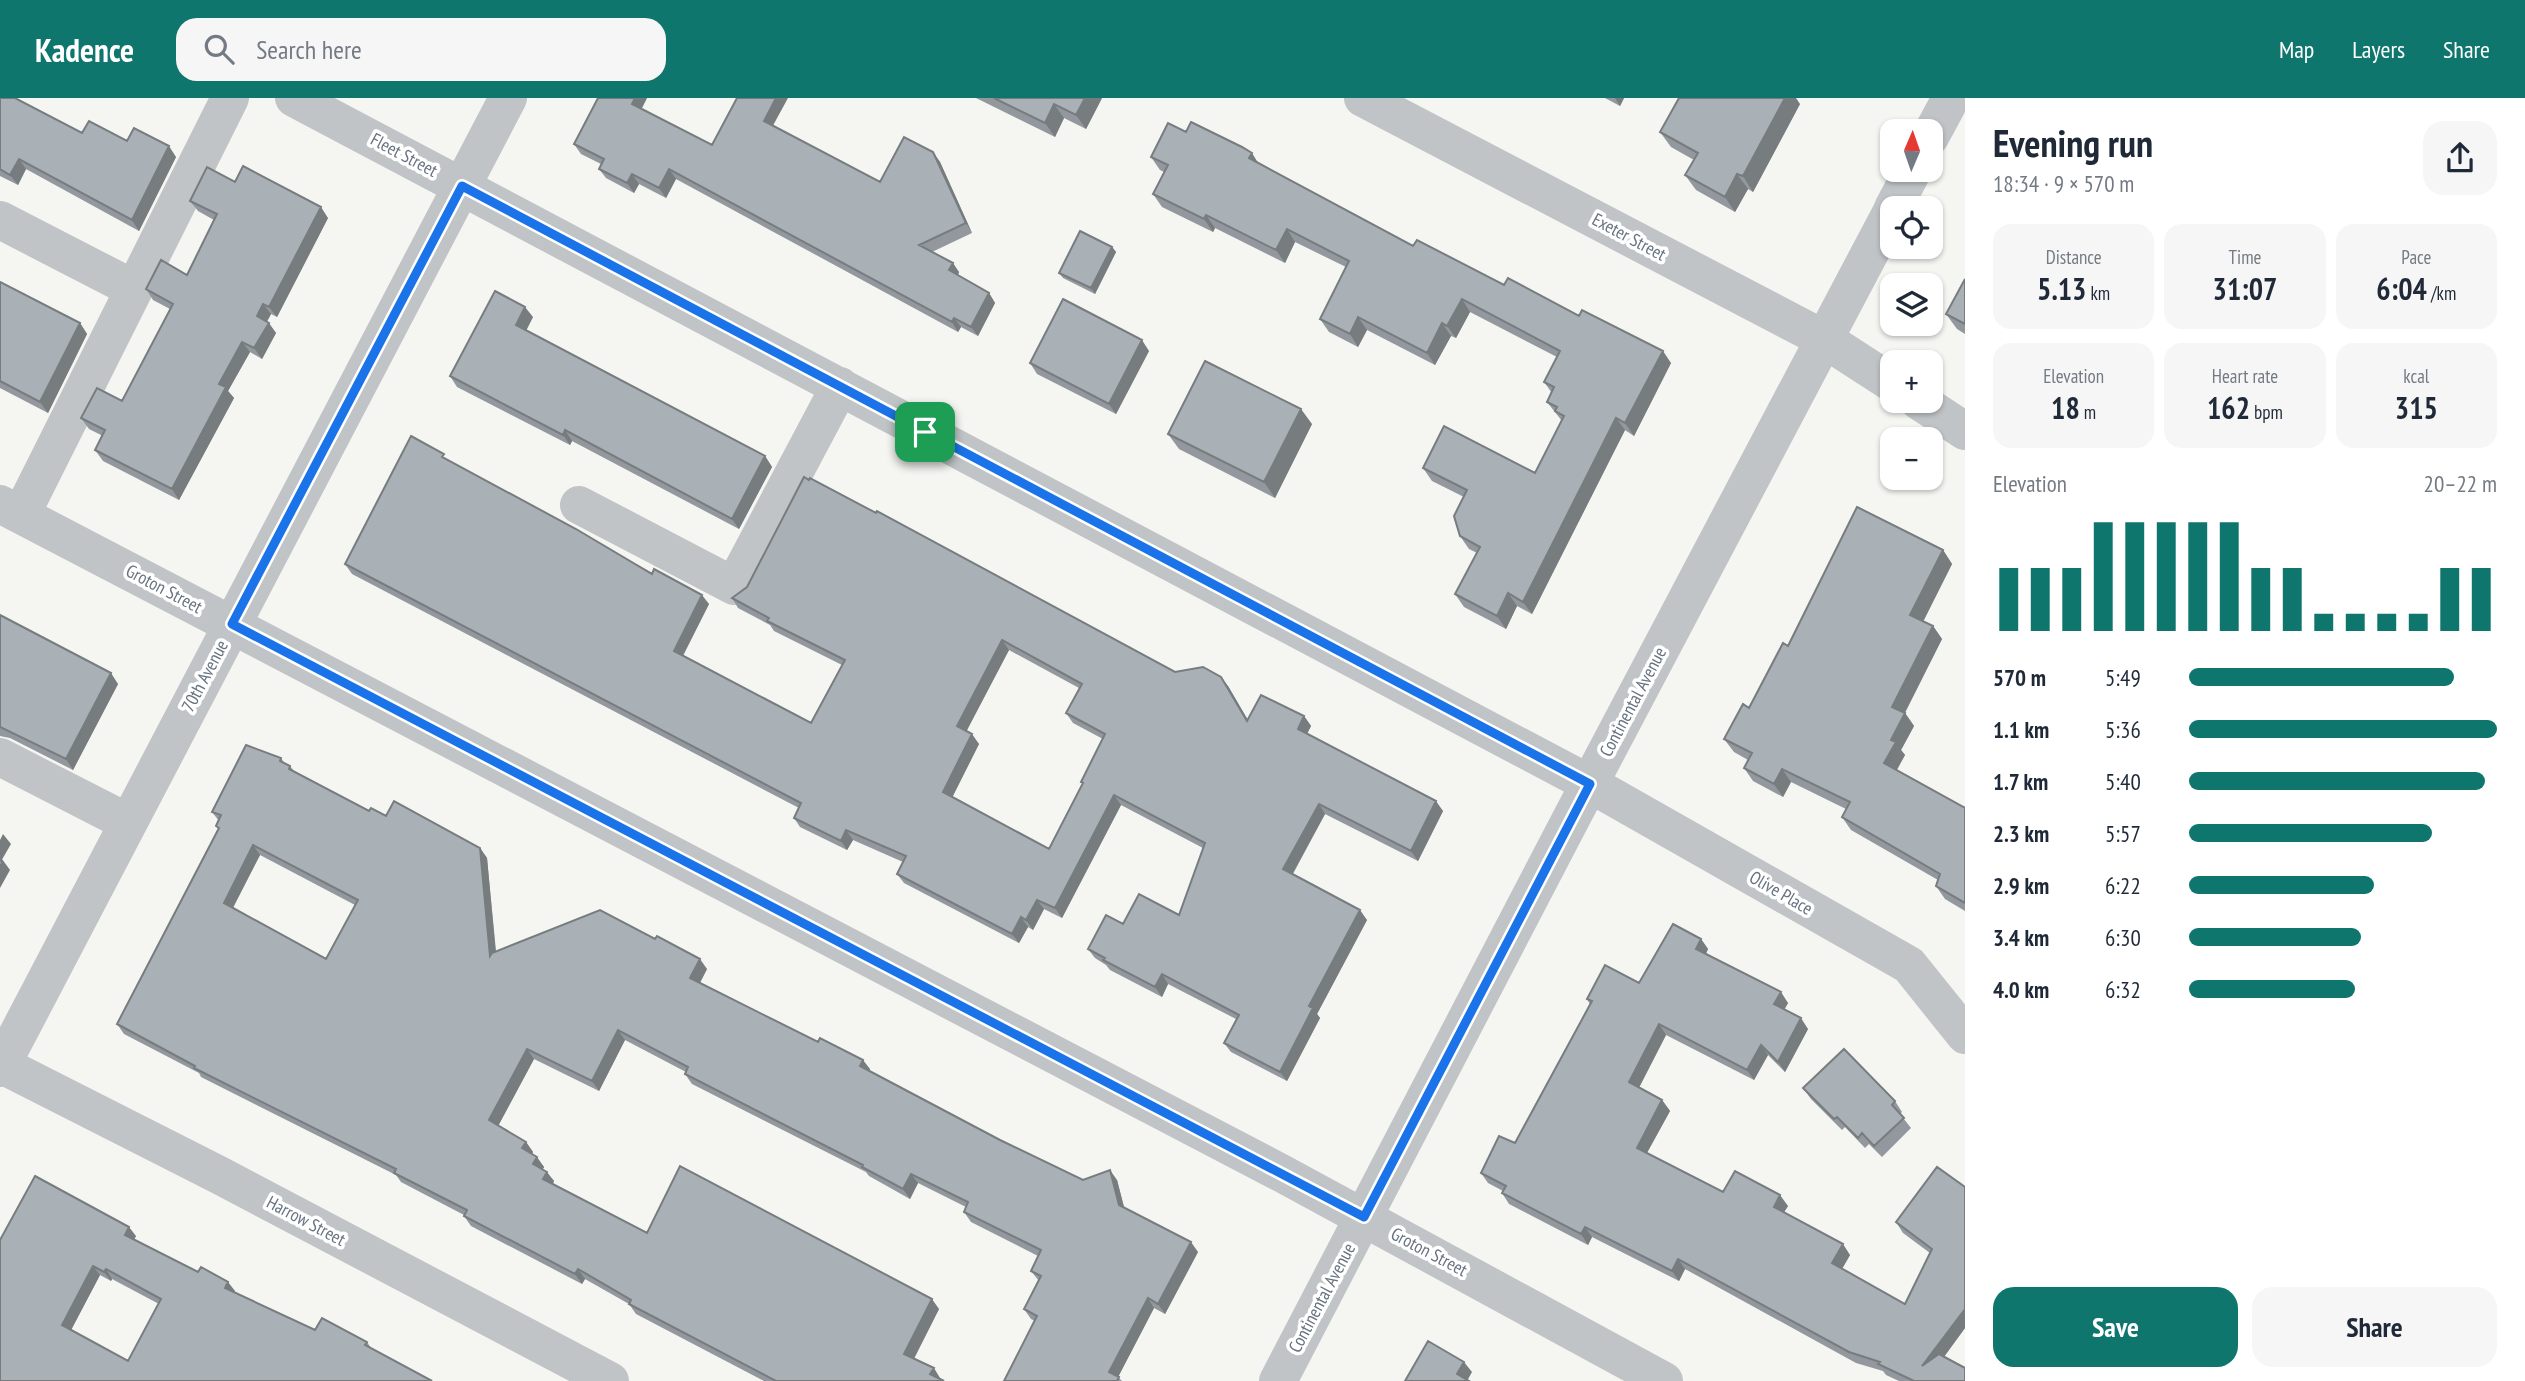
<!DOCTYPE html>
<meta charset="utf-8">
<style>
:root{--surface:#fff;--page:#f6f6f7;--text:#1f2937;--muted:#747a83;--accent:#0f766e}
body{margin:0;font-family:"PT Sans Narrow",sans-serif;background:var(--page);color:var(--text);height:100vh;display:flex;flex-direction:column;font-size:26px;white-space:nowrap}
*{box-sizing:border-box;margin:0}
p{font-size:23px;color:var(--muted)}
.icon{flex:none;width:38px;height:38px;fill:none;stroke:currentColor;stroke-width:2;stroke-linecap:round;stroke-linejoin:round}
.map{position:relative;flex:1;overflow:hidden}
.drawer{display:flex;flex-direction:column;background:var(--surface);width:560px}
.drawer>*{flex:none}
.needle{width:46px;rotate:2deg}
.tools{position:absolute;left:1880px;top:21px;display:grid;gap:14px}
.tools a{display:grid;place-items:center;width:63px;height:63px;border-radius:14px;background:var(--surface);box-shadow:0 2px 5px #0004;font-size:35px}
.pin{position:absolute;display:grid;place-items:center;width:60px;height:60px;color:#fff;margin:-30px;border-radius:14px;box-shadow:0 4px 10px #0006}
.round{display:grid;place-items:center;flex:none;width:74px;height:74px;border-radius:21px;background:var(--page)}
.headline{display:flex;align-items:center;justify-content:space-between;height:119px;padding:0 28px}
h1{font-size:38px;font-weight:700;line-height:52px}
.stats{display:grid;grid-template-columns:repeat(3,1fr);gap:10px;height:119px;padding:7px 28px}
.stats div{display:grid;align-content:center;border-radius:18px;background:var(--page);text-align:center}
.stats b{font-size:30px;font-weight:700}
.stats small{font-size:19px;font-weight:400}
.stats p{font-size:19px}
.chart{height:196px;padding:14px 28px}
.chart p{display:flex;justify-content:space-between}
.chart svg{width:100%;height:126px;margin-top:7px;stroke:var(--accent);stroke-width:6}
.button{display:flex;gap:14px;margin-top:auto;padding:14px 28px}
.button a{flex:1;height:80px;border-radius:21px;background:var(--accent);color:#fff;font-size:28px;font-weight:700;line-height:80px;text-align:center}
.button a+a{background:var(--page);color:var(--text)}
ul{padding:0 28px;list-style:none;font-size:23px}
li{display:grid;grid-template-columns:112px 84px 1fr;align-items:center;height:52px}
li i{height:18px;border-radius:9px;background:var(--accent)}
header{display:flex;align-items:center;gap:42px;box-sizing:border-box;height:98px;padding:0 35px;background:var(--accent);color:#fff}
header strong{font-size:33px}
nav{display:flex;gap:38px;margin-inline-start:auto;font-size:24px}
.search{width:490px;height:63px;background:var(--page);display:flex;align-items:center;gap:18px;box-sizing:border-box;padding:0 24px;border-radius:21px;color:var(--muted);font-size:26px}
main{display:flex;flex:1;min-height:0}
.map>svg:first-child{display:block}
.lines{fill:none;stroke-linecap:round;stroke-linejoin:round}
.minor{stroke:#c0c4c7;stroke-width:38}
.wall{fill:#92989d;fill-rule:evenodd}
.shaded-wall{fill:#777c7f}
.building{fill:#aab1b6;stroke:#777c7f;stroke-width:2;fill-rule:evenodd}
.route-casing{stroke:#fff;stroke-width:14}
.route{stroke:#1a73e8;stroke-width:9}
.labels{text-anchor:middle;stroke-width:7;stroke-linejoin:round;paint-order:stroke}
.street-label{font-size:18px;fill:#667381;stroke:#fff}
</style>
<header>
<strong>Kadence</strong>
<div class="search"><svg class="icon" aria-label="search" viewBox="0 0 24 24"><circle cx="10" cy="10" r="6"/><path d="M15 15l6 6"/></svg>Search here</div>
<nav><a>Map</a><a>Layers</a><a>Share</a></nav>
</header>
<main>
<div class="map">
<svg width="1965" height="1283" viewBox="0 0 1965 1283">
<rect width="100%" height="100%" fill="#f5f5f2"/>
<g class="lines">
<!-- minor -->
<path class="minor" d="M294,0L1590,686L1909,867L1965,937
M1363,0L1824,241L1892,285
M1930,39L1951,0
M1893,110L1913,72
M0,122L134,191
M1919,303L1965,333
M0,406L1283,1076L1664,1283
M579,407L734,488L840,288
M21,417L230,0
M0,659L127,724
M0,966L219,1077L610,1283
M0,970L508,0
M1278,1283L1574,715L1892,113"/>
</g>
<!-- wall -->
<path class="wall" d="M0,0L82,35L127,43L176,59L139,133L26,71L18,87L0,78Z
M647,0L641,11L712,47L773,28L880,84L933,54L940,64L972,135L932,154L959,174L958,177L989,195L995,205L978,238L961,229L958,234L676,81L666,100L639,86L634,95L606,80L599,71L601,66L581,56L574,46Z
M976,0H1102L1086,31L1064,20L1055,39Z
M1605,0H1624L1620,8Z
M1800,6L1753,94L1748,91L1735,114L1696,92L1685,77L1694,62L1671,49L1660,34Z
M1186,34L1259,66L1413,148L1504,187L1579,218L1671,265L1634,338L1625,332L1532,516L1517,508L1506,531L1464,509L1455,496L1477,455L1469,451L1460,438L1464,399L1432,383L1423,370L1535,375L1562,323L1547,304L1552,295L1544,284L1557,259L1470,214L1456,240L1451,238L1435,267L1367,232L1358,249L1329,234L1320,221L1346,169L1295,144L1285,165L1215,130L1213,134L1162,109L1153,96L1164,74L1160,72L1151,59Z
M235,84L328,120L277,219L271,216L267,224L276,235L262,261L250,254L228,293L234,300L179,402L103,363L95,352L103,338L89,331L81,320L122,303L170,211L153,202L146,191L187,177L214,122L198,113L190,103Z
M1112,149L1116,154L1095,196L1063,180L1059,175Z
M1965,181V236L1957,231L1946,216Z
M0,184L80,225L87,236L48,315L0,290Z
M533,219L526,232L765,358L772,369L739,431L572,343L570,347L457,289L450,278Z
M1149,253L1116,316L1037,276L1030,265Z
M1312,326L1275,400L1179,351L1168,336Z
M448,363L709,506L683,558L811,625L842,567L774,533L770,527L738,510L732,500L747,489L1175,574L1228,588L1248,622L1304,618L1311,628L1307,635L1443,713L1418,763L1325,716L1293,776L1367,822L1317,916L1320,920L1287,983L1231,954L1224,945L1236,921L1168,886L1162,899L1110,872L1106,867L1095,860L1088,851L1123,826L1179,817L1203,750L1121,707L1062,820L1044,811L1033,832L1028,829L1019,845L904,785L897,776L903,764L853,742L847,752L800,729L794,720L799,710L352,476L345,466ZM1009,552L1079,590L1066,615L1073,625L1103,641L1081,684L1083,686L1049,751L952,699L979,646L966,633Z
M1943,452L1952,466L1923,523L1933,528L1942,541L1905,615L1914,628L1901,652L1905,657L1897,672L1965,710V813L1945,801L1936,788L1938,782L1851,732L1842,719L1846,711L1791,684L1783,699L1753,683L1744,670L1748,662L1734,654L1724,641L1749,610L1788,548Z
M0,517L118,586L73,672L10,640L0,638Z
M281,660L285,666L290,668L294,673L369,713L480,750L487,760L496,853L707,871L700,885L870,971L869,973L1000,1042L1083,1082H1117L1124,1109L1198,1154L1165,1216L1154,1210L1118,1279L1122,1283H1004L1035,1223L1031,1221L1024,1211L1039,1183L1031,1173L1038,1158L971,1124L964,1114L966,1109L918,1085L910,1101L869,1078L866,1074L692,986L685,976L686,974L625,942L599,993L534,961L498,1028L526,1044L533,1054L532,1056L544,1069L543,1071L554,1083L553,1086L647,1135L939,1211L914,1261L940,1280V1281L944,1283H764L636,1216L629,1206L585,1181L582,1186L471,1128L464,1118V1117L401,1084L396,1077L201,979L199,975L124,936L117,926L218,731L216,728L219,723L212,714ZM260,757L355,807L326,861L233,810Z
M1701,841L1708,851L1706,856L1788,905L1784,911L1808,931L1785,974L1768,957L1754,982L1666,937L1639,990L1662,1002L1670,1013L1647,1055L1723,1094L1788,1108L1784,1114L1850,1157L1842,1171L1905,1206L1930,1155L1903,1135L1896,1124L1965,1089V1230L1944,1259L1965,1283H1899L1886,1277L1883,1273L1856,1265L1685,1171L1679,1183L1592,1139L1588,1147L1509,1106L1502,1095L1503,1093L1488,1085L1481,1075L1515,1045L1590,906L1587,901L1639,885Z
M1803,990L1895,1003L1902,1014L1900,1016L1911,1030L1882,1059L1869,1046L1865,1050L1845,1029L1842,1032L1811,1001Z
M136,1138L134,1141L235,1193L234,1194L315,1232L367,1244L371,1250L0,1283V1142ZM100,1177L111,1183L112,1181L159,1206L128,1263L71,1232Z"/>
<!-- shaded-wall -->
<path class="shaded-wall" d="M635,0H647L639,16L632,6Z
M776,0H788L770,33L764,23Z
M1085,0H1102L1086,31L1076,17Z
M1615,0H1624L1620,8Z
M1785,0H1796L1800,6L1753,94L1743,78Z
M1054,6L1064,20L1055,39L1045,25Z
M169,48L176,59L139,133L132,122Z
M933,54L940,64L972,135L966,125Z
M1252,55L1260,68L1249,60Z
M19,61L26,71L18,87L10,77Z
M669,71L676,81L666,100L659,90Z
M632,76L639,86L634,95L627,85Z
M1737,76L1748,91L1735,114L1725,99Z
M321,109L328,120L277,219L269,209Z
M1206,117L1215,130L1213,134L1204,121Z
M1287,131L1295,144L1285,165L1276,152Z
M1112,149L1116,154L1095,196L1091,190Z
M953,165L959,174L956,182L949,172Z
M989,195L995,205L978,238L971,229Z
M1462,201L1470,214L1456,240L1447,228Z
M263,206L271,216L264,228L257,218Z
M525,209L533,219L524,237L516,227Z
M1358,219L1367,232L1358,249L1350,236Z
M954,220L961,229L958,234L952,224Z
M80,225L87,236L48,315L40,304Z
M269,225L276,235L262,261L254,250Z
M1442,225L1451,238L1435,267L1427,255Z
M1142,242L1149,253L1116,316L1109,306Z
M242,244L250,254L228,293L234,300L179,402L172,391L219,286Z
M1663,253L1671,265L1634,338L1625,325Z
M1301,311L1312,326L1275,400L1264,384Z
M1616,320L1625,332L1532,516L1523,504Z
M565,332L572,343L570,347L563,337Z
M765,358L772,369L739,431L732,421Z
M1943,452L1952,466L1920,530L1910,517Z
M1508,495L1517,508L1506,531L1497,518Z
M702,497L709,506L680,563L674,553Z
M1933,528L1942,541L1901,622L1892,609Z
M1002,542L1009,552L964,638L957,628Z
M111,575L118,586L73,672L66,661Z
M1221,579L1228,588L1254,633L1247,623Z
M1905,615L1914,628L1901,652L1905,657L1893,678L1884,665L1891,642Z
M1304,618L1311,628L1305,640L1298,631Z
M972,636L979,646L950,704L943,694Z
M1782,671L1791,684L1783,699L1774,686Z
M1114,697L1121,707L1062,820L1055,810Z
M1436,703L1443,713L1418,763L1411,753Z
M1319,706L1325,716L1290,780L1283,771Z
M846,732L853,742L847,752L841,743Z
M3,736L11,746L0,765V742Z
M253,747L260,757L230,815L224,805Z
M480,750L487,760L497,868L490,858Z
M2,761L10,772L0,790V766Z
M1037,802L1044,811L1033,832L1026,822Z
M1360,812L1367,822L1317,916L1320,920L1287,983L1280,974L1309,908Z
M1021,819L1028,829L1019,845L1012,836Z
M1701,841L1708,851L1703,861L1696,851Z
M700,861L707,871L697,890L690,880Z
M1162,876L1168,886L1162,899L1155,889Z
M1781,894L1788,905L1782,916L1774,906Z
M1801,920L1808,931L1785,974L1778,964Z
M1659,926L1666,937L1636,995L1629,984Z
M618,932L625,942L599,993L592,983Z
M1761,947L1768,957L1754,982L1747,972Z
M527,951L534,961L496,1032L489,1022Z
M863,962L870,971L867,977L860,968Z
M1662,1002L1670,1013L1644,1060L1637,1050Z
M526,1044L533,1054L529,1060L522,1050Z
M537,1059L544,1069L540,1076L533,1066Z
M1110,1072L1117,1082L1126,1117L1119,1107Z
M547,1074L554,1083L550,1091L543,1081Z
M911,1076L918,1085L910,1101L903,1091Z
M1780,1097L1788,1108L1781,1119L1774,1109Z
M129,1129L136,1138L132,1146L125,1137Z
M1585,1129L1592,1139L1588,1147L1581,1136Z
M1191,1144L1198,1154L1165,1216L1158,1206Z
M1843,1146L1850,1157L1839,1176L1832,1165Z
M1678,1161L1685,1171L1679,1183L1672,1173Z
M93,1168L100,1177L69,1236L62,1227Z
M106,1171L112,1181L111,1183L104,1174Z
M578,1171L585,1181L582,1186L575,1176Z
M228,1184L235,1193L231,1200L225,1190Z
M1148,1200L1154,1210L1116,1283L1109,1274Z
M932,1201L939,1211L911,1266L904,1256Z
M1965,1211V1230L1929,1279L1922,1268Z
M1464,1264L1472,1274L1467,1283L1457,1276Z
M934,1270L940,1280L939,1283L930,1276Z"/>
<!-- building -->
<path class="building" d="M0,0H15L82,35L89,23L127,43L134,30L169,48L132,122L19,61L10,77L0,71Z
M598,0H635L632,6L712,47L737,0H776L764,23L880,84L904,39L933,54L966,125L919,147L953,165L949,172L989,195L971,229L954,220L952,224L669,71L659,90L632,76L627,85L599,71L604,61L574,46Z
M994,0H1085L1076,17L1054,6L1045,25Z
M1679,0H1785L1743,78L1737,76L1725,99L1685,77L1698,55L1660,34Z
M1191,24L1242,49L1252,55L1249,60L1413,148L1417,142L1504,187L1508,180L1579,218L1582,212L1663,253L1625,325L1616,320L1523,504L1508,495L1497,518L1455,496L1480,449L1460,438L1454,418L1467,392L1423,370L1444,328L1535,375L1564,318L1555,313L1557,309L1547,304L1554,289L1544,284L1560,253L1462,201L1447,228L1442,225L1427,255L1358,219L1350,236L1320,221L1349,163L1287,131L1276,152L1206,117L1204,121L1153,96L1168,67L1151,59L1168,25L1186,34Z
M243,68L321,109L269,209L263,206L257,218L269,225L254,250L242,244L219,286L226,289L172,391L95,352L105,332L81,320L97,290L122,303L173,206L146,191L161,162L187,177L217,116L190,103L207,69L235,84Z
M1080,133L1112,149L1091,190L1059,175Z
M1965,181V226L1946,216Z
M0,184L80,225L40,304L0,283Z
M495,193L525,209L516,227L765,358L732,421L565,332L563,337L450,278Z
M1063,201L1142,242L1109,306L1030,265Z
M1205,263L1301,311L1264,384L1168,336Z
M411,338L444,356L442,359L576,431L652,476L654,471L702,497L674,553L811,625L845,562L767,523L769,520L732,500L747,489L804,379L809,382L810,380L876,415L877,413L1175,574L1203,569L1221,579L1247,623L1261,597L1304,618L1298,631L1436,703L1411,753L1319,706L1283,771L1360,812L1309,908L1313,910L1280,974L1224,945L1239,917L1162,876L1155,889L1103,862L1105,860L1088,851L1106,817L1123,826L1139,796L1179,817L1205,745L1114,697L1055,810L1037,802L1026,822L1021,819L1012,836L897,776L906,758L846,732L841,743L794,720L801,705L345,466ZM1002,542L1082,586L1066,615L1105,636L1081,684L1083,685L1049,751L943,694L972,636L957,628Z
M1857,409L1943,452L1910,517L1933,528L1892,609L1905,615L1891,642L1896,644L1884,665L1965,710V805L1936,788L1940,776L1842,719L1850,704L1782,671L1774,686L1744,670L1752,655L1724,641L1743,606L1749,610L1783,545L1788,548Z
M0,517L111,575L66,661L0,629Z
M246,647L281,660L280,663L290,668L289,671L369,713L371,710L386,718L394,703L480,750L490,858L492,855L600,812L655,841L657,838L700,861L690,880L818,944L820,940L863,962L860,968L1000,1042L1083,1082L1110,1072L1119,1107L1191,1144L1158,1206L1148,1200L1109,1274L1119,1279L1117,1283H1004L1037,1218L1024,1211L1041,1178L1031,1173L1041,1152L964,1114L968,1104L911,1076L903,1091L862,1069L863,1067L685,976L688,969L618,932L592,983L527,951L489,1022L526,1044L522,1050L537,1059L533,1066L547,1074L543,1081L647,1135L680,1068L932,1201L904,1256L934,1270L930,1276L944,1283H776L629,1206L631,1202L578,1171L575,1176L464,1118L467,1112L394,1075L396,1071L194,970L195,968L117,926L219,730L216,728L221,717L212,714ZM253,747L358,802L326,861L224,805Z
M1673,826L1701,841L1696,851L1781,894L1774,906L1801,920L1778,964L1761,947L1747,972L1659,926L1629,984L1662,1002L1637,1050L1723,1094L1735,1073L1780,1097L1774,1109L1843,1146L1832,1165L1905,1206L1932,1151L1896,1124L1937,1069L1965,1089V1211L1922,1268L1939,1256L1965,1270V1283H1914L1878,1266L1880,1264L1849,1254L1678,1161L1672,1173L1585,1129L1581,1136L1502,1095L1506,1088L1481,1075L1499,1038L1515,1045L1592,903L1587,901L1605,867L1639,885Z
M1844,951L1895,1003L1892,1007L1904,1020L1874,1048L1862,1035L1858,1040L1837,1019L1834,1021L1803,990Z
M35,1078L129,1129L125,1137L198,1174L201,1169L228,1184L225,1190L315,1232L322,1220L367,1244L365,1247L432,1283H0V1142ZM93,1168L104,1174L106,1171L161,1201L128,1263L62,1227Z
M1428,1243L1464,1264L1457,1276L1469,1283H1405Z"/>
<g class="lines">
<!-- route casing -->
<g class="route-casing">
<path id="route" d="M462,88L1590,686L1364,1119L232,526Z"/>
</g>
<!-- route -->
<use href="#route" class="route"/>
</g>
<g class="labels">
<!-- street labels -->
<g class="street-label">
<text transform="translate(404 57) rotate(28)" y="6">Fleet Street</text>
<text transform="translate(1629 139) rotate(28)" y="6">Exeter Street</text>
<text transform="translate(164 491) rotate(28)" y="6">Groton Street</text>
<text transform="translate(205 578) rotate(-62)" y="6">70th Avenue</text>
<text transform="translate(1633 604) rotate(-62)" y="6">Continental Avenue</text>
<text transform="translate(1781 795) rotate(30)" y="6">Olive Place</text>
<text transform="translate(306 1123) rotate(28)" y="6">Harrow Street</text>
<text transform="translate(1429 1154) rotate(28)" y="6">Groton Street</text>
<text transform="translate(1322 1200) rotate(-62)" y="6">Continental Avenue</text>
</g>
</g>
</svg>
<div class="tools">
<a><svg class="needle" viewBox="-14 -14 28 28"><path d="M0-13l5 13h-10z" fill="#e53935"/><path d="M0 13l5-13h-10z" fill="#747a83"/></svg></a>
<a><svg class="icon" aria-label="locate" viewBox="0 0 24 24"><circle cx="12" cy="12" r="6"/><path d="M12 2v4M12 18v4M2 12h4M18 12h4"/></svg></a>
<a><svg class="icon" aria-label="layers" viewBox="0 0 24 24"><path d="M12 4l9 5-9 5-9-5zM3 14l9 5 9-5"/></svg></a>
<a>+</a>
<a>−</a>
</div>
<div class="pin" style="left:925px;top:334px;background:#1e9e55"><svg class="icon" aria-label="arrive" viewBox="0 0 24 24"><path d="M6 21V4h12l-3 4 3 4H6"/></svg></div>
</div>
<section class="drawer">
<div class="headline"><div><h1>Evening run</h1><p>18:34 · 9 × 570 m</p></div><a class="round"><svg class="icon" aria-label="share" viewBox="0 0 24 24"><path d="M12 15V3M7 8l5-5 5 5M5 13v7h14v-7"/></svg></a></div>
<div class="stats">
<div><p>Distance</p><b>5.13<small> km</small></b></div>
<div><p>Time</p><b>31:07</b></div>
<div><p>Pace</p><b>6:04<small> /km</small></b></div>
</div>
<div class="stats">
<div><p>Elevation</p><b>18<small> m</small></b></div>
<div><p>Heart rate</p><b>162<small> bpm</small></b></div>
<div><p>kcal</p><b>315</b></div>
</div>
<div class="chart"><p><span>Elevation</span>20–22 m</p>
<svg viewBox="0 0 160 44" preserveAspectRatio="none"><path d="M5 44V22M15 44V22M25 44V22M35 44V6M45 44V6M55 44V6M65 44V6M75 44V6M85 44V22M95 44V22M105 44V38M115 44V38M125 44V38M135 44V38M145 44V22M155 44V22"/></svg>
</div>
<ul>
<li><b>570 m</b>5:49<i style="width:86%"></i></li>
<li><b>1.1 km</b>5:36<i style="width:100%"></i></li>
<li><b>1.7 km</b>5:40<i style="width:96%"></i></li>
<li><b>2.3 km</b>5:57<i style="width:79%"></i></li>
<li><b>2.9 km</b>6:22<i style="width:60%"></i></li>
<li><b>3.4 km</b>6:30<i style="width:56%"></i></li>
<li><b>4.0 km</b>6:32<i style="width:54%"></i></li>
</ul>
<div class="button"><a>Save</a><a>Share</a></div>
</section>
</main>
